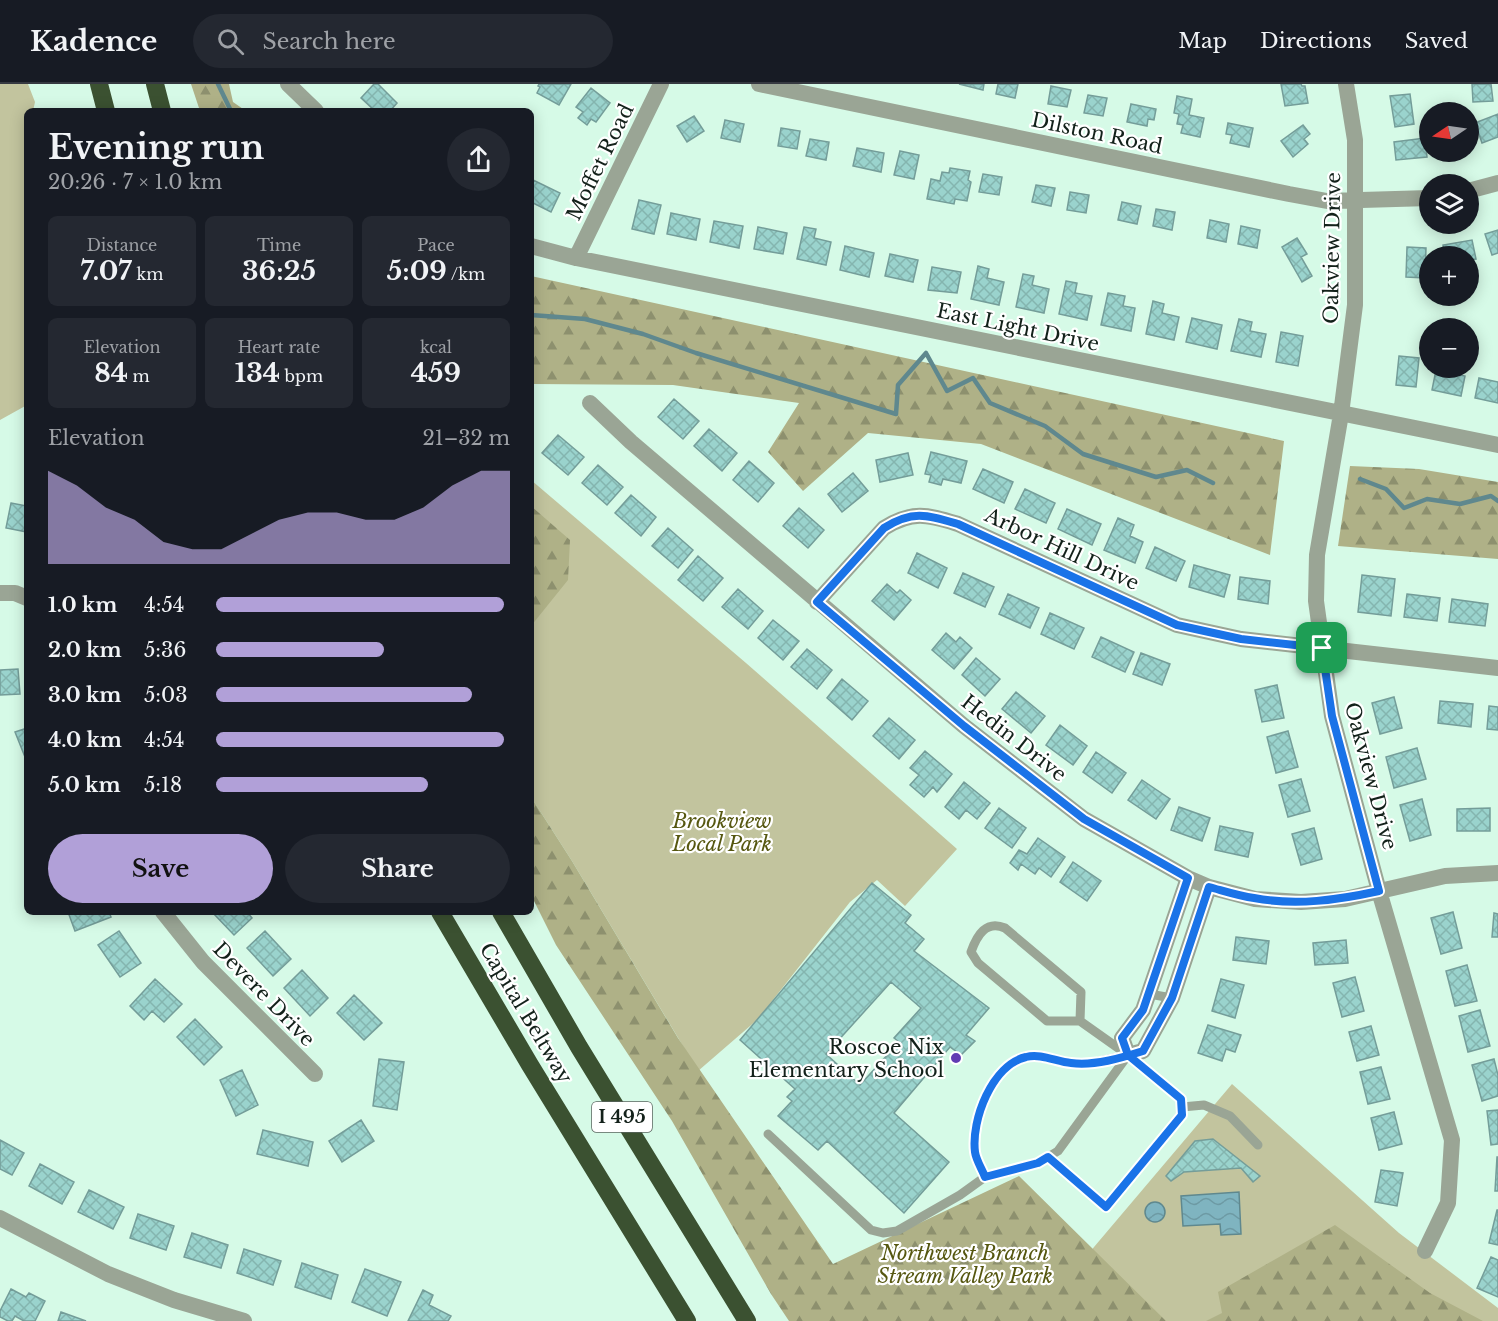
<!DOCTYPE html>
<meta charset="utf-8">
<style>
:root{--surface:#171b24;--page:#242831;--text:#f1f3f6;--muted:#9ea1a6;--line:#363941;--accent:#b1a0d8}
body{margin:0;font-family:"Libre Baskerville",serif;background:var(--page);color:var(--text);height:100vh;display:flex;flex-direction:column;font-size:22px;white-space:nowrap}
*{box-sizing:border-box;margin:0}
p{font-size:20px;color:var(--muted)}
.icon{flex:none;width:33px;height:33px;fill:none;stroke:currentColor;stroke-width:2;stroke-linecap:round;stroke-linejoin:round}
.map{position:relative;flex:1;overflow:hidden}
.sheet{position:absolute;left:24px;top:24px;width:510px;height:807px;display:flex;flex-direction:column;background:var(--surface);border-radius:9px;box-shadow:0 3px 15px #0003}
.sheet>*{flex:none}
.needle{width:39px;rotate:257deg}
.tools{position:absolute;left:1419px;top:18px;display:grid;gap:12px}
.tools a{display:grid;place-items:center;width:60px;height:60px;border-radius:50%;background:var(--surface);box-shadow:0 3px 15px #0003;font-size:30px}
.pin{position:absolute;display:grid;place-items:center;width:51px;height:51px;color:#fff;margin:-26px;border-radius:12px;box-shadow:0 3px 9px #0006}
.round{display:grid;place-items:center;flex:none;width:63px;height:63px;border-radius:32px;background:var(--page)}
.overview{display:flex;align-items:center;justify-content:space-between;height:102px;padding:0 24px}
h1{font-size:33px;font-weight:700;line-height:45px}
.stats{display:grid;grid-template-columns:repeat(3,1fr);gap:9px;height:102px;padding:6px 24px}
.stats div{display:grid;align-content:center;border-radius:9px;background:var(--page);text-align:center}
.stats b{font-size:26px;font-weight:700}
.stats small{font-size:16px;font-weight:400}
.stats p{font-size:16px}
.chart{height:168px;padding:12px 24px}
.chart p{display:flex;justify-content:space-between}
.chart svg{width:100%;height:108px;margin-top:6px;fill:var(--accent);opacity:.7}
.action{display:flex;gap:12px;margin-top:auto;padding:12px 24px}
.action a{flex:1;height:69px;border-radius:36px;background:var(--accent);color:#111;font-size:24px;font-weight:700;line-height:69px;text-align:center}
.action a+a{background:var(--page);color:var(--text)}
ul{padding:0 24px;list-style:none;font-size:20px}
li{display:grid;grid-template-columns:96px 72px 1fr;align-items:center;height:45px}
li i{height:15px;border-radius:8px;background:var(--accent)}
header{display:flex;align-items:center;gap:36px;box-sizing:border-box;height:84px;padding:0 30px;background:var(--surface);border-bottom:2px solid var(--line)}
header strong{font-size:28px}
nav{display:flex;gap:33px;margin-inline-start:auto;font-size:21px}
.search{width:420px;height:54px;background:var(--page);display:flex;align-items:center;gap:15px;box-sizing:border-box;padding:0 21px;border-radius:33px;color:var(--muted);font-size:22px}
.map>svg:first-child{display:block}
.green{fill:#c2c49e}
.forest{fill:url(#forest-firs)}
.water{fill:url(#water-waves);stroke:#5f888e;stroke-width:1.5}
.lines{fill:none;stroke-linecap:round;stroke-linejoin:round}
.stream{stroke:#5f888e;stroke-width:4.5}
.building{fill:url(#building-cross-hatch);stroke:#749d99;stroke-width:1.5;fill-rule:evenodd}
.service{stroke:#9aa595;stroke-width:9}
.minor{stroke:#9aa595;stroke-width:16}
.motorway{stroke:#3b5131;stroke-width:18}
.route-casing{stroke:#fff;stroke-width:12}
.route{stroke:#1a73e8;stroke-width:8}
.poi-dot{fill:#623bb3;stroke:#fff;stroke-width:2}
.labels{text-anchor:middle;stroke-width:4.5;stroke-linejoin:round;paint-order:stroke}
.shield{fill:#fff;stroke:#5a645f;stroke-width:1.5}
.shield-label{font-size:18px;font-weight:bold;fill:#13211a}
.street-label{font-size:20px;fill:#13211a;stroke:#fff}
.park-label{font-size:20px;font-style:italic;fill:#565710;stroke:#fff}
.poi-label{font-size:20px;fill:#13211a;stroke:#fff;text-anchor:end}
</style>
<header>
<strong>Kadence</strong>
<div class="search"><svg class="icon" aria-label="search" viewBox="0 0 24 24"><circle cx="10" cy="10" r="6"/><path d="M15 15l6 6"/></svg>Search here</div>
<nav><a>Map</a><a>Directions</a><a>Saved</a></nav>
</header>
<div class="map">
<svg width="1498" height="1237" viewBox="0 0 1498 1237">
<defs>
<pattern id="forest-firs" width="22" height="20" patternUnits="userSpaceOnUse" patternTransform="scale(1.5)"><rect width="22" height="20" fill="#afb187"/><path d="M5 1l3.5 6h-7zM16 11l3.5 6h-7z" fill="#8d906e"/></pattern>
<pattern id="water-waves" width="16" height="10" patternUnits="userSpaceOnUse" patternTransform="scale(1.5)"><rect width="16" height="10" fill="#7fb4c0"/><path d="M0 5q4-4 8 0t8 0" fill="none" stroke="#6d9aa4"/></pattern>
<pattern id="building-cross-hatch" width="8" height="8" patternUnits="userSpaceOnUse" patternTransform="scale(1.5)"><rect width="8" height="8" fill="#9ad3cd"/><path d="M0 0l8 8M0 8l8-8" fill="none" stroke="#84b5af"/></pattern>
</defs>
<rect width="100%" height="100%" fill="#d6fae7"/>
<!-- green -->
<path class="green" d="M0,0H28L35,18L33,27H27C27,40 24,61 27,72V321L0,336Z
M531,396L746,579L957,765L905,822L877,796L850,818L757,936L698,987L572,777L531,713Z
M1232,1000L1399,1149L1498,1224V1237H1123L1072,1189Z"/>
<!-- forest -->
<path class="forest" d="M191,0H229L233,18L246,27H200Z
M531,192L1284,357L1270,471L981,360L868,349L803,407L768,368L799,319L673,301L531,300Z
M1350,382L1419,385L1498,398V475L1338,462Z
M531,422L570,456L568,496L531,542Z
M531,713L572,777L678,954L833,1180L1019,1092L1166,1237H789L771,1210L672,1037L556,861L531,811Z
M1335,1141L1430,1209L1483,1237H1206L1222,1229L1218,1208Z"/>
<!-- water -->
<path class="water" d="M1239,1108L1241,1150L1221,1151L1220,1140L1183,1142L1181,1112Z
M1145 1128a10 10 0 1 1 20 0a10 10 0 1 1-20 0Z"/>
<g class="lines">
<!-- stream -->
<path class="stream" d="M218,0L231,27
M531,231L585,235L643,250L696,269L896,330L898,301L926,269L947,307L973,294L990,319L1045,342L1083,370L1156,393L1187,386L1213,399
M1360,395L1386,405L1404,424L1427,415L1460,420L1491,412L1498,417"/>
</g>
<!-- building -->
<path class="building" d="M374,0H378L397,19L390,27H375L361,14Z
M539,0H571L559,21L537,9L540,3L538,2Z
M959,0H984L983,6Z
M998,0H1018L1015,14L996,10Z
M1281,0H1301L1302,2H1305L1308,19L1285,22Z
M1472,0H1491L1493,17L1473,18Z
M1051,2L1071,6L1067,23L1048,20Z
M591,4L610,19L596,38L591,35L587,41L578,34L583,28L576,23Z
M1410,10L1414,40L1395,43L1390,12Z
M1088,11L1107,14L1103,32L1084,29Z
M1177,12L1192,15L1189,31L1204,34L1200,53L1181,49L1183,41L1177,40L1179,30L1174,29Z
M1131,20L1156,25L1154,36L1148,35L1147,42L1127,38Z
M1498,30V53L1482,59L1475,39Z
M694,32L704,47L687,58L677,42Z
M725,36L744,40L740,58L721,54Z
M1228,39L1253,44L1249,63L1230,59L1232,51L1226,50Z
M1303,41L1310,50L1304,55L1308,60L1293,73L1281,57Z
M781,44L800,47L797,65L778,62Z
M1425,54L1427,73L1396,76L1394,58Z
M810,55L829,58L826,76L806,72Z
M857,64L884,69L881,88L853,82Z
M900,67L919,71L914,95L894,91Z
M950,84L970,87L968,96L971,98L967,117L955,115L954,120L927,115L931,95L940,97L942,88L949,89Z
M983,90L1002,93L999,111L979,108Z
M533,96L560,109L551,128L531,118V100Z
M1036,101L1055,104L1051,122L1032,118Z
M1070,108L1089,111L1086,129L1067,126Z
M639,116L661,121L654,150L632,145Z
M1122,118L1141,122L1137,140L1118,136Z
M1156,125L1175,128L1172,146L1153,142Z
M671,129L700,135L696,156L667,150Z
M1210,136L1229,140L1226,158L1207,154Z
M714,137L743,142L739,164L710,158Z
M1241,142L1260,146L1257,164L1238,160Z
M758,143L787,149L783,170L754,165Z
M804,143L816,145L814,154L831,158L826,181L797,175Z
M1498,146V169L1492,171L1485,150Z
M1297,154L1307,170L1301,173L1312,192L1302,198L1282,163Z
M1472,156L1476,175L1468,176V172H1445L1443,161Z
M845,162L874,169L869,193L840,186Z
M1407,163L1426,164L1425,194L1406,193Z
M890,170L918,176L913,198L885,192Z
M978,182L989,185L987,194L1004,198L999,221L971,215Z
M932,183L961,188L957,209L928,206Z
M1023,190L1034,192L1032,201L1049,205L1044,229L1016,223Z
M1066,197L1077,199L1075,209L1092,212L1087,236L1059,230Z
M1108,209L1125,212L1123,222L1135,224L1131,247L1101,241Z
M1153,217L1164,220L1162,229L1179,233L1174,256L1146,250Z
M1192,234L1222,241L1217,265L1186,258Z
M1239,235L1252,238L1250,247L1266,250L1261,273L1231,267Z
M1281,248L1303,252L1298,282L1276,278Z
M1399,272L1419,274L1416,303L1396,301Z
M1436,286L1465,292L1461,312L1432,306Z
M1479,294L1498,298V319L1475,314Z
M674,315L699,337L683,355L658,333Z
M709,345L737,369L722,387L694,362Z
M558,351L584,373L568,391L542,369Z
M931,368L967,377L961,399L943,395L941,401L929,398L931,391L925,390Z
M908,369L913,391L880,398L876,376Z
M749,377L774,399L758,418L733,396Z
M598,381L623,403L607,421L582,399Z
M983,385L1013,398L1004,419L973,405Z
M853,389L868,407L842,428L828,410Z
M1025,405L1055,419L1046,439L1015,425Z
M631,411L656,433L641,452L615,429Z
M11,419L27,422V448L6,444Z
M799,424L824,446L808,464L783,442Z
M1067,425L1101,440L1092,461L1058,445Z
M1118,434L1134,441L1130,452L1143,458L1135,479L1104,466Z
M668,444L693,466L678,484L652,462Z
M1155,463L1185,477L1176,497L1146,484Z
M917,469L947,484L938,504L908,489Z
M698,472L723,494L703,517L678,496Z
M1194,481L1230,491L1224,513L1189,503Z
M963,489L994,503L985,523L954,509Z
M1362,491L1395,495L1391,532L1358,528Z
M1240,493L1270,497L1268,520L1238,515Z
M887,500L897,509L900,506L911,516L894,536L872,517Z
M738,505L763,527L748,545L722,523Z
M1008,510L1039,524L1030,544L999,530Z
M1407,510L1440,514L1437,537L1404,533Z
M1452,515L1488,520L1485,542L1449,538Z
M1050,529L1084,544L1074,565L1041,550Z
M773,536L799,557L783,576L758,554Z
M946,549L956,558L960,553L972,564L954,585L932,566Z
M1101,553L1134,568L1125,588L1092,573Z
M807,565L832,586L817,605L791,583Z
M1141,569L1170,580L1162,601L1133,590Z
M976,574L1000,595L985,612L962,591Z
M18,585L20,610L0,611V586Z
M842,595L868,617L852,636L827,614Z
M1277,601L1284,634L1262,638L1255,606Z
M1016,608L1045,632L1031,649L1002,625Z
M1394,613L1402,644L1380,650L1372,619Z
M1440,617L1473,620L1471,643L1438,639Z
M1489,622L1498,623V646L1487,645Z
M889,634L915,656L899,675L873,652Z
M1060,641L1087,662L1073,681L1046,661Z
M27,644V678L15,648Z
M1288,647L1298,683L1276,689L1267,653Z
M1417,664L1426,695L1394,704L1386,673Z
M925,667L952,690L937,708L933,703L924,713L910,701L919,691L910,684Z
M1096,668L1126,689L1112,709L1083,688Z
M1301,695L1310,727L1288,733L1279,701Z
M1142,696L1170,715L1156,735L1128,716Z
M964,698L990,719L977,735L966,726L959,735L945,723Z
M1422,715L1431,751L1410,757L1400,721Z
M1179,723L1210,734L1202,757L1171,746Z
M999,724L1026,744L1012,764L985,744Z
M1490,724V747H1457V725Z
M1220,742L1253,749L1248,773L1215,766Z
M1314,744L1322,775L1301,781L1292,750Z
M1038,754L1065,773L1051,793L1039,784L1035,790L1021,780L1018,786L1010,779L1019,766L1027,770Z
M1073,778L1101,797L1087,817L1060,798Z
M872,799L911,831L905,839L924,855L914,867L989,924L966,951L975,957L961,971L950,963L894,1029L949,1078L904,1129L827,1057L818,1066L778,1032L792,1017L787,1013L795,1005L740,956ZM891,898L921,924L894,954L899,958L860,1001L826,970Z
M68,828H109L111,833L75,847Z
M212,828H247L252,834L234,851Z
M1453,828L1462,864L1441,870L1431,834Z
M1494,829L1498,830V853H1492Z
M119,847L141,879L120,893L98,861Z
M265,847L291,875L273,892L247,864Z
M1236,853L1269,857L1266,880L1233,876Z
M1346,856L1348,879L1315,881L1313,859Z
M1467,881L1477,917L1455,922L1446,887Z
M302,886L328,914L310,932L284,904Z
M1355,893L1364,927L1342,933L1333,899Z
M155,895L182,920L164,938L152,927L144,936L130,922Z
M1221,895L1244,901L1235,934L1212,927Z
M354,911L382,939L364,956L337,929Z
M1480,926L1490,962L1468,968L1459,932Z
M195,935L222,963L204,981L177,953Z
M1208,941L1241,951L1235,968L1226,965L1222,977L1198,969Z
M1371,942L1379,971L1357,977L1349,948Z
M379,975L404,978L397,1026L373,1022Z
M1494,975L1498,991V1012L1482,1017L1472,981Z
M1381,983L1390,1015L1368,1020L1360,988Z
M242,986L258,1021L236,1032L220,996Z
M1498,1026V1060L1491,1061L1487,1027Z
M1394,1028L1402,1060L1379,1066L1371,1034Z
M361,1036L374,1057L342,1078L329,1057Z
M263,1046L313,1058L308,1082L257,1070Z
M1213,1055L1260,1092L1253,1098L1241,1084L1184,1088L1171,1097L1166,1092L1195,1057Z
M0,1056L24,1069L12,1091L0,1085Z
M1497,1073H1498V1107H1495Z
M40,1080L74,1098L62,1120L29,1102Z
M1381,1086L1403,1089L1397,1122L1375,1118Z
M89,1106L124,1123L113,1145L78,1128Z
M1497,1126H1498V1161L1489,1159Z
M138,1130L174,1142L166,1166L130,1154Z
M192,1149L228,1161L221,1184L184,1173Z
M244,1165L281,1177L273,1201L237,1189Z
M1491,1173L1498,1176V1213L1477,1204Z
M302,1179L338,1191L331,1215L295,1203Z
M365,1185L401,1198L387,1232L352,1218Z
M11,1205L26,1213L29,1209L45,1217L35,1237H24L15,1232L12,1237H8L0,1233V1227Z
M423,1206L433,1211L429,1221L451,1232L448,1237H408Z
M61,1228L86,1237H58Z"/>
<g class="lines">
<!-- service -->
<path class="service" d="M1149,910L1172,914
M1182,1023L1204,1021L1230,1032L1258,1061
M768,1050L871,1146L883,1149L897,1147L960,1111L985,1093L1038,1079L1058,1067L1128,971
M1049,1073L1106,1123L1182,1031L1181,1015L1128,971L1080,937H1047L978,879L971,868C977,851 986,836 1005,844L1081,908L1080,937
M985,1093C982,1085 976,1076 975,1067C971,1037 993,978 1027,973C1043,971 1058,979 1073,980C1092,980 1110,975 1128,971"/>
<!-- minor -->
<path class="minor" d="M288,0L316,27
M759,0L1289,110L1327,117L1430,114
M1346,0L1355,56V221L1341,330L1317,471L1316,517L1332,632L1379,807L1452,1056L1448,1119L1425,1167
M1468,107L1498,99
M531,162L576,174L1498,361
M576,174L661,0
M590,319L631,358L964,642L1084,735L1188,794L1209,803L1255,815L1301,818L1345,815L1445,792L1498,789
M0,509H15L27,514
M817,518L884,444C913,426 928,431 958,440L1177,541L1241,555L1498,584
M1188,794L1143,926L1122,954L1128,971L1143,967L1172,914L1209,803
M163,828L203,878L315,990
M0,1134L108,1190L174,1216L244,1237"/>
<!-- motorway -->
<path class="motorway" d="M99,0L106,27
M155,0L162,27
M440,828L530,981L687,1237
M501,828L579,963L747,1237"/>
</g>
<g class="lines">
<!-- route casing -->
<g class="route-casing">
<path id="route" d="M1322,564L1332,632L1379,807C1338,816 1296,822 1254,814C1239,812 1224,807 1209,803L1172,914L1143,967C1121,974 1095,982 1071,979C1057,978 1041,969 1026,973C992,981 971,1036 975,1068C976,1076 982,1085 985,1093L1038,1079L1048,1073L1106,1123L1182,1031L1181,1015L1128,971L1122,954L1143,926L1188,794L1084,735L964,642L817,518L884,444C913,426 927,431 958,440L1177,541L1241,555L1322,564"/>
</g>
<!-- route -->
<use href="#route" class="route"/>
</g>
<!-- markers -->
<circle class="poi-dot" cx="956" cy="974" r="6"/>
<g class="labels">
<!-- shield labels -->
<rect class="shield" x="592" y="1018" width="60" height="30" rx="4.5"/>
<g class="shield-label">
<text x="622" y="1039">I 495</text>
</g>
<!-- street labels -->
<g class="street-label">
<text transform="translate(1097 49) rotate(12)" y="7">Dilston Road</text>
<text transform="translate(600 78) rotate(-64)" y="7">Moffet Road</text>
<text transform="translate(1332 164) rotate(-89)" y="7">Oakview Drive</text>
<text transform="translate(1018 243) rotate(12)" y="7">East Light Drive</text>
<text transform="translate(1062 465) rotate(25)" y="7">Arbor Hill Drive</text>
<text transform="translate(1014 654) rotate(38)" y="7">Hedin Drive</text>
<text transform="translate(1371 692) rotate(75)" y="7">Oakview Drive</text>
<text transform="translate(264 910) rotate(46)" y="7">Devere Drive</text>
<text transform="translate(526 929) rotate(59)" y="7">Capital Beltway</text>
</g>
<!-- park labels -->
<g class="park-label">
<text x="722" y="744">Brookview<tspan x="722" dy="23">Local Park</tspan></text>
<text x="965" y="1176">Northwest Branch<tspan x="965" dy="23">Stream Valley Park</tspan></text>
</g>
<!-- poi labels -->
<g class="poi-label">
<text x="944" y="970">Roscoe Nix<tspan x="944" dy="23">Elementary School</tspan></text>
</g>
</g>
</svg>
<div class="tools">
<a><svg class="needle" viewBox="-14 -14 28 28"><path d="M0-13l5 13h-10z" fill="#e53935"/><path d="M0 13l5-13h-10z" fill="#9ea1a6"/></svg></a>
<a><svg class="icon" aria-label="layers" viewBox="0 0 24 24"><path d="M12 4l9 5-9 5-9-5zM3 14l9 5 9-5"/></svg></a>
<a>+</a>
<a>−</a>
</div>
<div class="pin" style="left:1322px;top:564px;background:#1e9e55"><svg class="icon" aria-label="arrive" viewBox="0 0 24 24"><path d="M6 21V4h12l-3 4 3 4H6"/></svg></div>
<section class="sheet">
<div class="overview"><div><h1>Evening run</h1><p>20:26 · 7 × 1.0 km</p></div><a class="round"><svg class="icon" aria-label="share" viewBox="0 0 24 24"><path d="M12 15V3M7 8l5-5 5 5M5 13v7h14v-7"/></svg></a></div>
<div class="stats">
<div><p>Distance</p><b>7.07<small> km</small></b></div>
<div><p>Time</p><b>36:25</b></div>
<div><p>Pace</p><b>5:09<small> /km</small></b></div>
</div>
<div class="stats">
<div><p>Elevation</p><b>84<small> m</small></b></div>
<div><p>Heart rate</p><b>134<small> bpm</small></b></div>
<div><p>kcal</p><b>459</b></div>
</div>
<div class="chart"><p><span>Elevation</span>21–32 m</p>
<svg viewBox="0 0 160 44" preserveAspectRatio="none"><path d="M0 44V6L10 12L20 21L30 26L40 35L50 38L60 38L70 32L80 26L90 23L100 23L110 26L120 26L130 21L140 12L150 6L160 6V44z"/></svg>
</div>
<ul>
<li><b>1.0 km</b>4:54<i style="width:98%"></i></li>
<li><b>2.0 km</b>5:36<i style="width:57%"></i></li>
<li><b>3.0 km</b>5:03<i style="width:87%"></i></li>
<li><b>4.0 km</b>4:54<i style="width:98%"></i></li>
<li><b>5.0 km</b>5:18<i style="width:72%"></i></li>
</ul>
<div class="action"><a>Save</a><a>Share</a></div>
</section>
</div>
